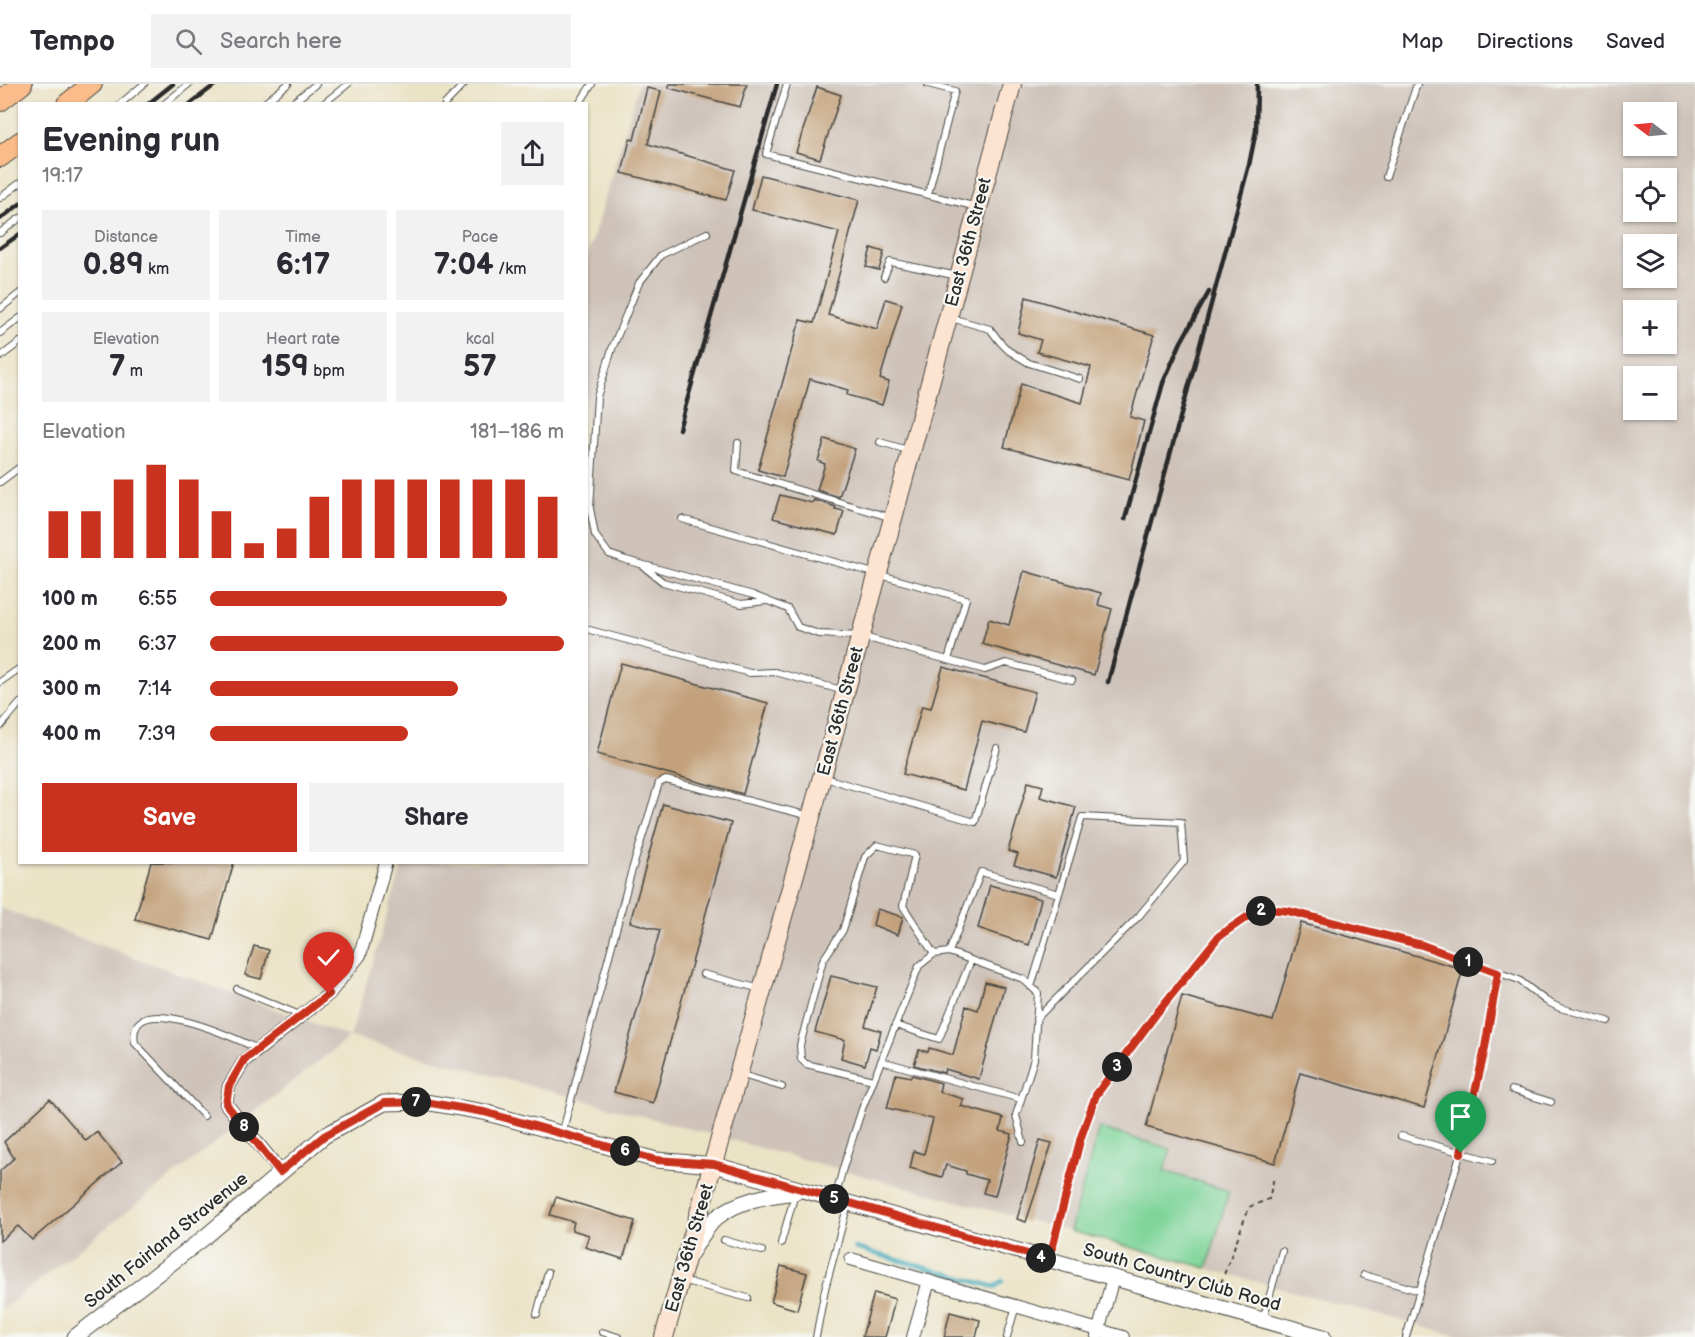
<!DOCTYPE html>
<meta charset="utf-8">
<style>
:root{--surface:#fff;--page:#f2f2f3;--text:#2b2b33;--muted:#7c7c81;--line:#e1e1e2;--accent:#c8321e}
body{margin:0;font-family:"Balsamiq Sans",sans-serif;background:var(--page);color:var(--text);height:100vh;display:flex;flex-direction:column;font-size:22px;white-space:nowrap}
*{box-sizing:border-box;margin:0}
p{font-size:20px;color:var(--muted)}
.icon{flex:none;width:33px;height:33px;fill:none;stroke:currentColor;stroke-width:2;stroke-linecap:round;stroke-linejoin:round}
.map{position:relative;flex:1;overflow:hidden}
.details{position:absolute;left:18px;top:18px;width:570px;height:762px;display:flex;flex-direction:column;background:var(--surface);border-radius:0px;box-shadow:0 2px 4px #0004}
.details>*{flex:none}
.needle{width:39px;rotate:286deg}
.controls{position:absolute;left:1623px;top:18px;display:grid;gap:12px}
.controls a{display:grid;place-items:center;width:54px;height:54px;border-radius:0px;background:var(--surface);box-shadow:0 2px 4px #0004;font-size:30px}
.pin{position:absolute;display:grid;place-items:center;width:51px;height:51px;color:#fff;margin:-62px -26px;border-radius:50% 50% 50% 0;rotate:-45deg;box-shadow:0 0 6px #0007}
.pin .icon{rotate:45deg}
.km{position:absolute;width:30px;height:30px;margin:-15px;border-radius:50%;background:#222;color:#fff;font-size:16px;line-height:30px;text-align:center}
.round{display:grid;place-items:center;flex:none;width:63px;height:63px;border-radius:0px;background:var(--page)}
.summary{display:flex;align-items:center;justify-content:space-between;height:102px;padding:0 24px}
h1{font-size:33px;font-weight:800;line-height:45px}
.figures{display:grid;grid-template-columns:repeat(3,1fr);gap:9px;height:102px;padding:6px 24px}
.figures div{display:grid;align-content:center;border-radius:0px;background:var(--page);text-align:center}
.figures b{font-size:30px;font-weight:800}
.figures small{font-size:16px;font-weight:400}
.figures p{font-size:16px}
.chart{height:168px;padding:12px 24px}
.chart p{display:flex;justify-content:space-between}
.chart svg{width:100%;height:108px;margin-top:6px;stroke:var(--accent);stroke-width:6}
.cta{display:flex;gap:12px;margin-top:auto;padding:12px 24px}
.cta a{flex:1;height:69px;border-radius:0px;background:var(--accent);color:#fff;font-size:24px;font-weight:800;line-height:69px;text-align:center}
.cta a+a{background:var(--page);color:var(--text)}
ul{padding:0 24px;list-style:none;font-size:20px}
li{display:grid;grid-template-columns:96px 72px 1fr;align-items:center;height:45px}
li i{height:15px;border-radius:8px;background:var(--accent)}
header{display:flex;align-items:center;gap:36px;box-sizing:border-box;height:84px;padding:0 30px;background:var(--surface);border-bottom:2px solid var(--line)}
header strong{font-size:28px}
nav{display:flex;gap:33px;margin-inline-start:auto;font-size:21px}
.search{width:420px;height:54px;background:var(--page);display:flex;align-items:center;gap:15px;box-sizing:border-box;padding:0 21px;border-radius:0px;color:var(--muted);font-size:22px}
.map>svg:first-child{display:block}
.industrial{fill:#cec2b9;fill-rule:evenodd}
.green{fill:#7ed499;stroke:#548062;stroke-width:1.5}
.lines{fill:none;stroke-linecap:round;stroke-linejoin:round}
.stream{stroke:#3daabc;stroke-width:4.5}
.building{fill:#c3a17b}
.service-casing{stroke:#484742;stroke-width:8}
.minor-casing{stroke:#484742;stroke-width:14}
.tertiary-casing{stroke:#484742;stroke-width:17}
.secondary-casing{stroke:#484742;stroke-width:20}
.primary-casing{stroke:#484742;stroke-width:22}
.path{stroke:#484742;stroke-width:2;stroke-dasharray:4.5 4.5;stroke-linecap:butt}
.service{stroke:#fff;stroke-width:6}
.minor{stroke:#fff;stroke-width:12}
.tertiary{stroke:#fff;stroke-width:15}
.secondary{stroke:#fde4d0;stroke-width:18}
.primary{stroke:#f9bc8a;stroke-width:20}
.rail{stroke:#2b2b2b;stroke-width:4.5}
.route-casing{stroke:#fff;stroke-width:12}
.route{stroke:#c8321e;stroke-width:8}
.labels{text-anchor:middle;stroke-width:4.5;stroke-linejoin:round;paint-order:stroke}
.street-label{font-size:18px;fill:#2b2b2b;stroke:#f6f6f2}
</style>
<header>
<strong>Tempo</strong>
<div class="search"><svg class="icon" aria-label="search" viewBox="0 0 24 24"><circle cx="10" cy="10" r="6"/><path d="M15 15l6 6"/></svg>Search here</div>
<nav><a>Map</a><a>Directions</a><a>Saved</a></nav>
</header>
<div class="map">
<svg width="1695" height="1253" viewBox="0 0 1695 1253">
<rect width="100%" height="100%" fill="#f6f6f2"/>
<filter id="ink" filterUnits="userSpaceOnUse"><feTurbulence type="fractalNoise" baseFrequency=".0167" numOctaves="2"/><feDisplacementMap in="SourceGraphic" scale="12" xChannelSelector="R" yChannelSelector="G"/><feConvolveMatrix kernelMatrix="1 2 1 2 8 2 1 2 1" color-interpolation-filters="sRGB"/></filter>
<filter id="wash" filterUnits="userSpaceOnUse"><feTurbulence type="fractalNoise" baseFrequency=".008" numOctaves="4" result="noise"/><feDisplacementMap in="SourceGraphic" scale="24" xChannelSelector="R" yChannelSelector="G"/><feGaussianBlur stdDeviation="1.35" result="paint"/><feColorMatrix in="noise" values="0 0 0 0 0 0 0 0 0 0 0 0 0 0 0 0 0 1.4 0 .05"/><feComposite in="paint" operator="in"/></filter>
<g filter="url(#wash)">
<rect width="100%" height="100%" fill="#ebe3c6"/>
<!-- industrial -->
<path class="industrial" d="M639,0H1695V1253H1461L350,953L0,1227V824L350,953L403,779L586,778L587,174ZM1634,28H1666V62H1634ZM1634,94H1666V128H1634ZM1634,160H1666V194H1634ZM1634,226H1666V260H1634ZM1634,292H1666V326H1634Z"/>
<!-- green -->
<path class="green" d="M1099,1044L1171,1065L1164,1087L1229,1107L1207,1184L1070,1147Z"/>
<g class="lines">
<!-- stream -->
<path class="stream" d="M855,1164L995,1203L1002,1197"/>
</g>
<g id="blocks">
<!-- building -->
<path class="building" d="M669,0H747L740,23L669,4Z
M817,3L841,11L820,75L796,68Z
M647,4L661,7L648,60L735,86L726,116L622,89L630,55L634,56Z
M761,91L859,116L828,231L877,245L886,215L902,220L880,295L889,298L882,321L847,311L848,306L810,295L783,393L758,386L800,236L814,239L839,148L752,126Z
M871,164L884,168L879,186L866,183Z
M1026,213L1154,251L1130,333L1144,337L1129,396L1004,363L1021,300L1082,319L1091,283L1037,268L1041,256L1018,249Z
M825,355L855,365L839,413L817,406L825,380L818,377Z
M780,411L812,419L814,416L836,423L835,425L844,427L837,451L773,434Z
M1024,487L1101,509L1098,521L1112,525L1094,591L982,560L989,535L1009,541Z
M621,579L768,619L743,710L597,670Z
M943,583L1035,608L1024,648L982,637L964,706L903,690L922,622L931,624Z
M1028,698L1043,702L1040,713L1076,723L1056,793L1014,781L1018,770L1008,767Z
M663,720L731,739L653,1019L614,1008L660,846L630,838Z
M151,778H234L212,856L135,835Z
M990,801L1041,815L1029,861L978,844Z
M877,825L903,833L898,851L873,841Z
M1301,839L1463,885L1424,1024L1300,989L1275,1079L1146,1043L1182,912L1273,937Z
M254,862L269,866L261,895L245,891Z
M831,892L877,903L865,942L881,947L876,965L870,963L865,981L841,974L845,956L815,948Z
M985,898L1004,903L979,995L945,985L944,989L914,981L919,966L928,968L929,964L953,971L966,922L978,926Z
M896,990L911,993L912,991L941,999L939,1008L964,1015L961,1022L1003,1034L1000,1047L1012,1050L995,1112L983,1109L987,1096L966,1090V1087L946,1081L942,1093L910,1084L914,1067L924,1070L933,1035L887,1024Z
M50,1015L86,1057L97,1048L122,1078L32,1156L18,1142L0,1157V1087L14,1074L4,1058Z
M1040,1056L1052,1059L1026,1138L1017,1135Z
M556,1113L635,1137L623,1175L585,1163L589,1151L572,1146L574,1138L550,1131Z
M781,1182L807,1189L797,1226L771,1218Z
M874,1209L895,1215L890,1236L885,1253H862Z
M950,1228L980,1236L976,1253H944Z"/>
</g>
</g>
<g filter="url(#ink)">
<use href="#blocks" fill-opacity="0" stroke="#484742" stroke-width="1.5"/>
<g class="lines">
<!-- service casing -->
<g class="service-casing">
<path id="service" d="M787,0L766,70L977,123
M120,20L144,0
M164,20L189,0
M263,20L288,0
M291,20L316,0
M323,20L348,0
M445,20L464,0
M579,20L592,0
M1386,93L1417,0
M928,110L955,7L928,0
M0,114L20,99
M0,149L20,134
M884,193L890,178L958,192
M0,225L20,209
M951,234L990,245L1000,258L1009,267L1029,279L1080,295
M0,249L20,234
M0,273L20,258
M880,358L911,367
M738,359L736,387L892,434
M0,398L20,383
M682,435L966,515L948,576L860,552L819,550L798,543L788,525L753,511L626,476L609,470L595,451L590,424L597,313L612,265L639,199L661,171L707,149
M644,483L663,498L741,520L766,517
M586,545L750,589L775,588L845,607
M948,576L985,586L1006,579L1072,596
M0,598L20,584
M0,643L20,619
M825,694L975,738L997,664
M949,868L981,788L1059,810
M703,890L761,905
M1031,903L1082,733L1181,738L1184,777L1139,832L1036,935
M237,905L302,932
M895,941L939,955L971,876
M881,977L1021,1015
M739,990L782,1003
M873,996L806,980L801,975L800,961L823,876L843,846L865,773L877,761L915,771L903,822L934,870
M1512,1006L1551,1018
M204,1032L135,959C124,902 237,955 258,965
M562,1050L631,789L659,699L666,696L810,732
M1401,1052L1492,1077
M835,1115L843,1084L862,1025L919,882L934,870L949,868L1023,895L1038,909L1034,975L1016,1031L1023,1058
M724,1156L762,1167
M781,1159L795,1110
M1049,1175L1081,1053L1096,1011L1156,930L1219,852L1247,833L1267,825L1288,827L1422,861L1519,896L1546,917L1560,924L1608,937
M1364,1191L1420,1207
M681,1196L748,1214
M537,1230L548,1188
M1263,1236L1282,1167
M602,1248L618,1253
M816,1253L825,1205L848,1120
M1007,1253L1016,1222
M1406,1253L1462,1064L1484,969L1498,889"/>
</g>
<!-- minor casing -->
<g class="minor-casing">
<path id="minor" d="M281,1088L226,1020L229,1002L244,977L329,910L360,871L386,778
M851,1175L1123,1253
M1097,1252L1113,1194
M913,1253L929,1197"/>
</g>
<!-- tertiary casing -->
<g class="tertiary-casing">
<path id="tertiary" d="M689,1172C697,1160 706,1143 716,1134C738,1116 769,1111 796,1108
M75,1253L205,1153L324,1052L384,1019L425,1018L484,1028L656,1076L714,1081L1323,1253"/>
</g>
<!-- secondary casing -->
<g class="secondary-casing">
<path id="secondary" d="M664,1253L811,733L1012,0"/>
</g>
<!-- primary casing -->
<g class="primary-casing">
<path id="primary" d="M0,17L22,0
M67,20L92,0
M0,73L20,58"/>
</g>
<!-- path -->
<path class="path" d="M1218,1207L1249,1123L1269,1115L1274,1093"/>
<!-- service -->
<use href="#service" class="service"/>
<!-- minor -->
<use href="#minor" class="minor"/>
<!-- tertiary -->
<use href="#tertiary" class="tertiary"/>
<!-- secondary -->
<use href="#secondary" class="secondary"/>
<!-- primary -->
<use href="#primary" class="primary"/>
<!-- rail -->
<path class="rail" d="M148,20L173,0
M190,20L216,0
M0,135L20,120
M0,164L20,150
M679,345L777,0
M1125,435L1163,299L1181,258L1209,208
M1108,598L1249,81L1256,47L1257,0"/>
</g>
</g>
<g class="lines" filter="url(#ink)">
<!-- route casing -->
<g class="route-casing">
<path id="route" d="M329,910L244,976L229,1002L226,1020L280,1088L324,1052L384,1019L425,1018L484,1028L656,1076L714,1080L1049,1176L1081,1053L1096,1011L1156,930L1219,852L1247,833L1267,825L1288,827L1422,861L1498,889L1484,969L1461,1069"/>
</g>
<!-- route -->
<use href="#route" class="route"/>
</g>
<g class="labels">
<!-- street labels -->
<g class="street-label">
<text transform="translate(968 158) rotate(-75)" y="6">East 36th Street</text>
<text transform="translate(840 627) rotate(-75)" y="6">East 36th Street</text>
<text transform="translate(166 1156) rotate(-39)" y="6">South Fairland Stravenue</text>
<text transform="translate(689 1164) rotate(-74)" y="6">East 36th Street</text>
<text transform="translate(1182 1193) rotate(16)" y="6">South Country Club Road</text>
</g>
</g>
</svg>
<div class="controls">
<a><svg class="needle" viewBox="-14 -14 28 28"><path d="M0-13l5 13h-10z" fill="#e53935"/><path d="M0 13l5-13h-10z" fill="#7c7c81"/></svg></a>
<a><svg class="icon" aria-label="locate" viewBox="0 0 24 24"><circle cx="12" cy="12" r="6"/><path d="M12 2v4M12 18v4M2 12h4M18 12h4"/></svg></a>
<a><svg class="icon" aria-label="layers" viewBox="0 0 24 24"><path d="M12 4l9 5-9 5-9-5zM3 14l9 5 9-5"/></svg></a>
<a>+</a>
<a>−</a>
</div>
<div class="pin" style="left:1461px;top:1069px;background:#1e9e55"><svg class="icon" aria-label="arrive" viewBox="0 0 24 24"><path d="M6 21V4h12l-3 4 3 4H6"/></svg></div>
<div class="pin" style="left:329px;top:910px;background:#d93025"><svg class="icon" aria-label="check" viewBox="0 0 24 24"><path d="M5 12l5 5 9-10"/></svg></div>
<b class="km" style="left:1468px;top:878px">1</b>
<b class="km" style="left:1261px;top:827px">2</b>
<b class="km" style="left:1117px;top:983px">3</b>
<b class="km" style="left:1041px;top:1174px">4</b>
<b class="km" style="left:834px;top:1115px">5</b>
<b class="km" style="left:625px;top:1067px">6</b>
<b class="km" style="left:416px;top:1018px">7</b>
<b class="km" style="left:244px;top:1043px">8</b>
<section class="details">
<div class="summary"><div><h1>Evening run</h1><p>19:17</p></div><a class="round"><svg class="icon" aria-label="share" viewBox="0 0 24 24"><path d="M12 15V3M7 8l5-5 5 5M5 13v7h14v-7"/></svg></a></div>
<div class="figures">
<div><p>Distance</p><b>0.89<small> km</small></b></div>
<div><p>Time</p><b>6:17</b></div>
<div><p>Pace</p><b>7:04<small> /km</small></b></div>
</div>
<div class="figures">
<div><p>Elevation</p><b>7<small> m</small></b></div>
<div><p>Heart rate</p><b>159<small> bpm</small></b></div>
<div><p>kcal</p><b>57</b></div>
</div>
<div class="chart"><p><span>Elevation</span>181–186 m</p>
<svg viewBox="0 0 160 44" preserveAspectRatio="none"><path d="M5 44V25M15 44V25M25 44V12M35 44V6M45 44V12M55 44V25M65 44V38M75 44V32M85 44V19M95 44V12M105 44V12M115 44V12M125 44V12M135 44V12M145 44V12M155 44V19"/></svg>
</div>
<ul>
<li><b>100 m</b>6:55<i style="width:84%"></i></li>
<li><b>200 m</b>6:37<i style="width:100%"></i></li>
<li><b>300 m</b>7:14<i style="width:70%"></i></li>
<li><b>400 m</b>7:39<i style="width:56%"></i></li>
</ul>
<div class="cta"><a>Save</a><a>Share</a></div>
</section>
</div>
